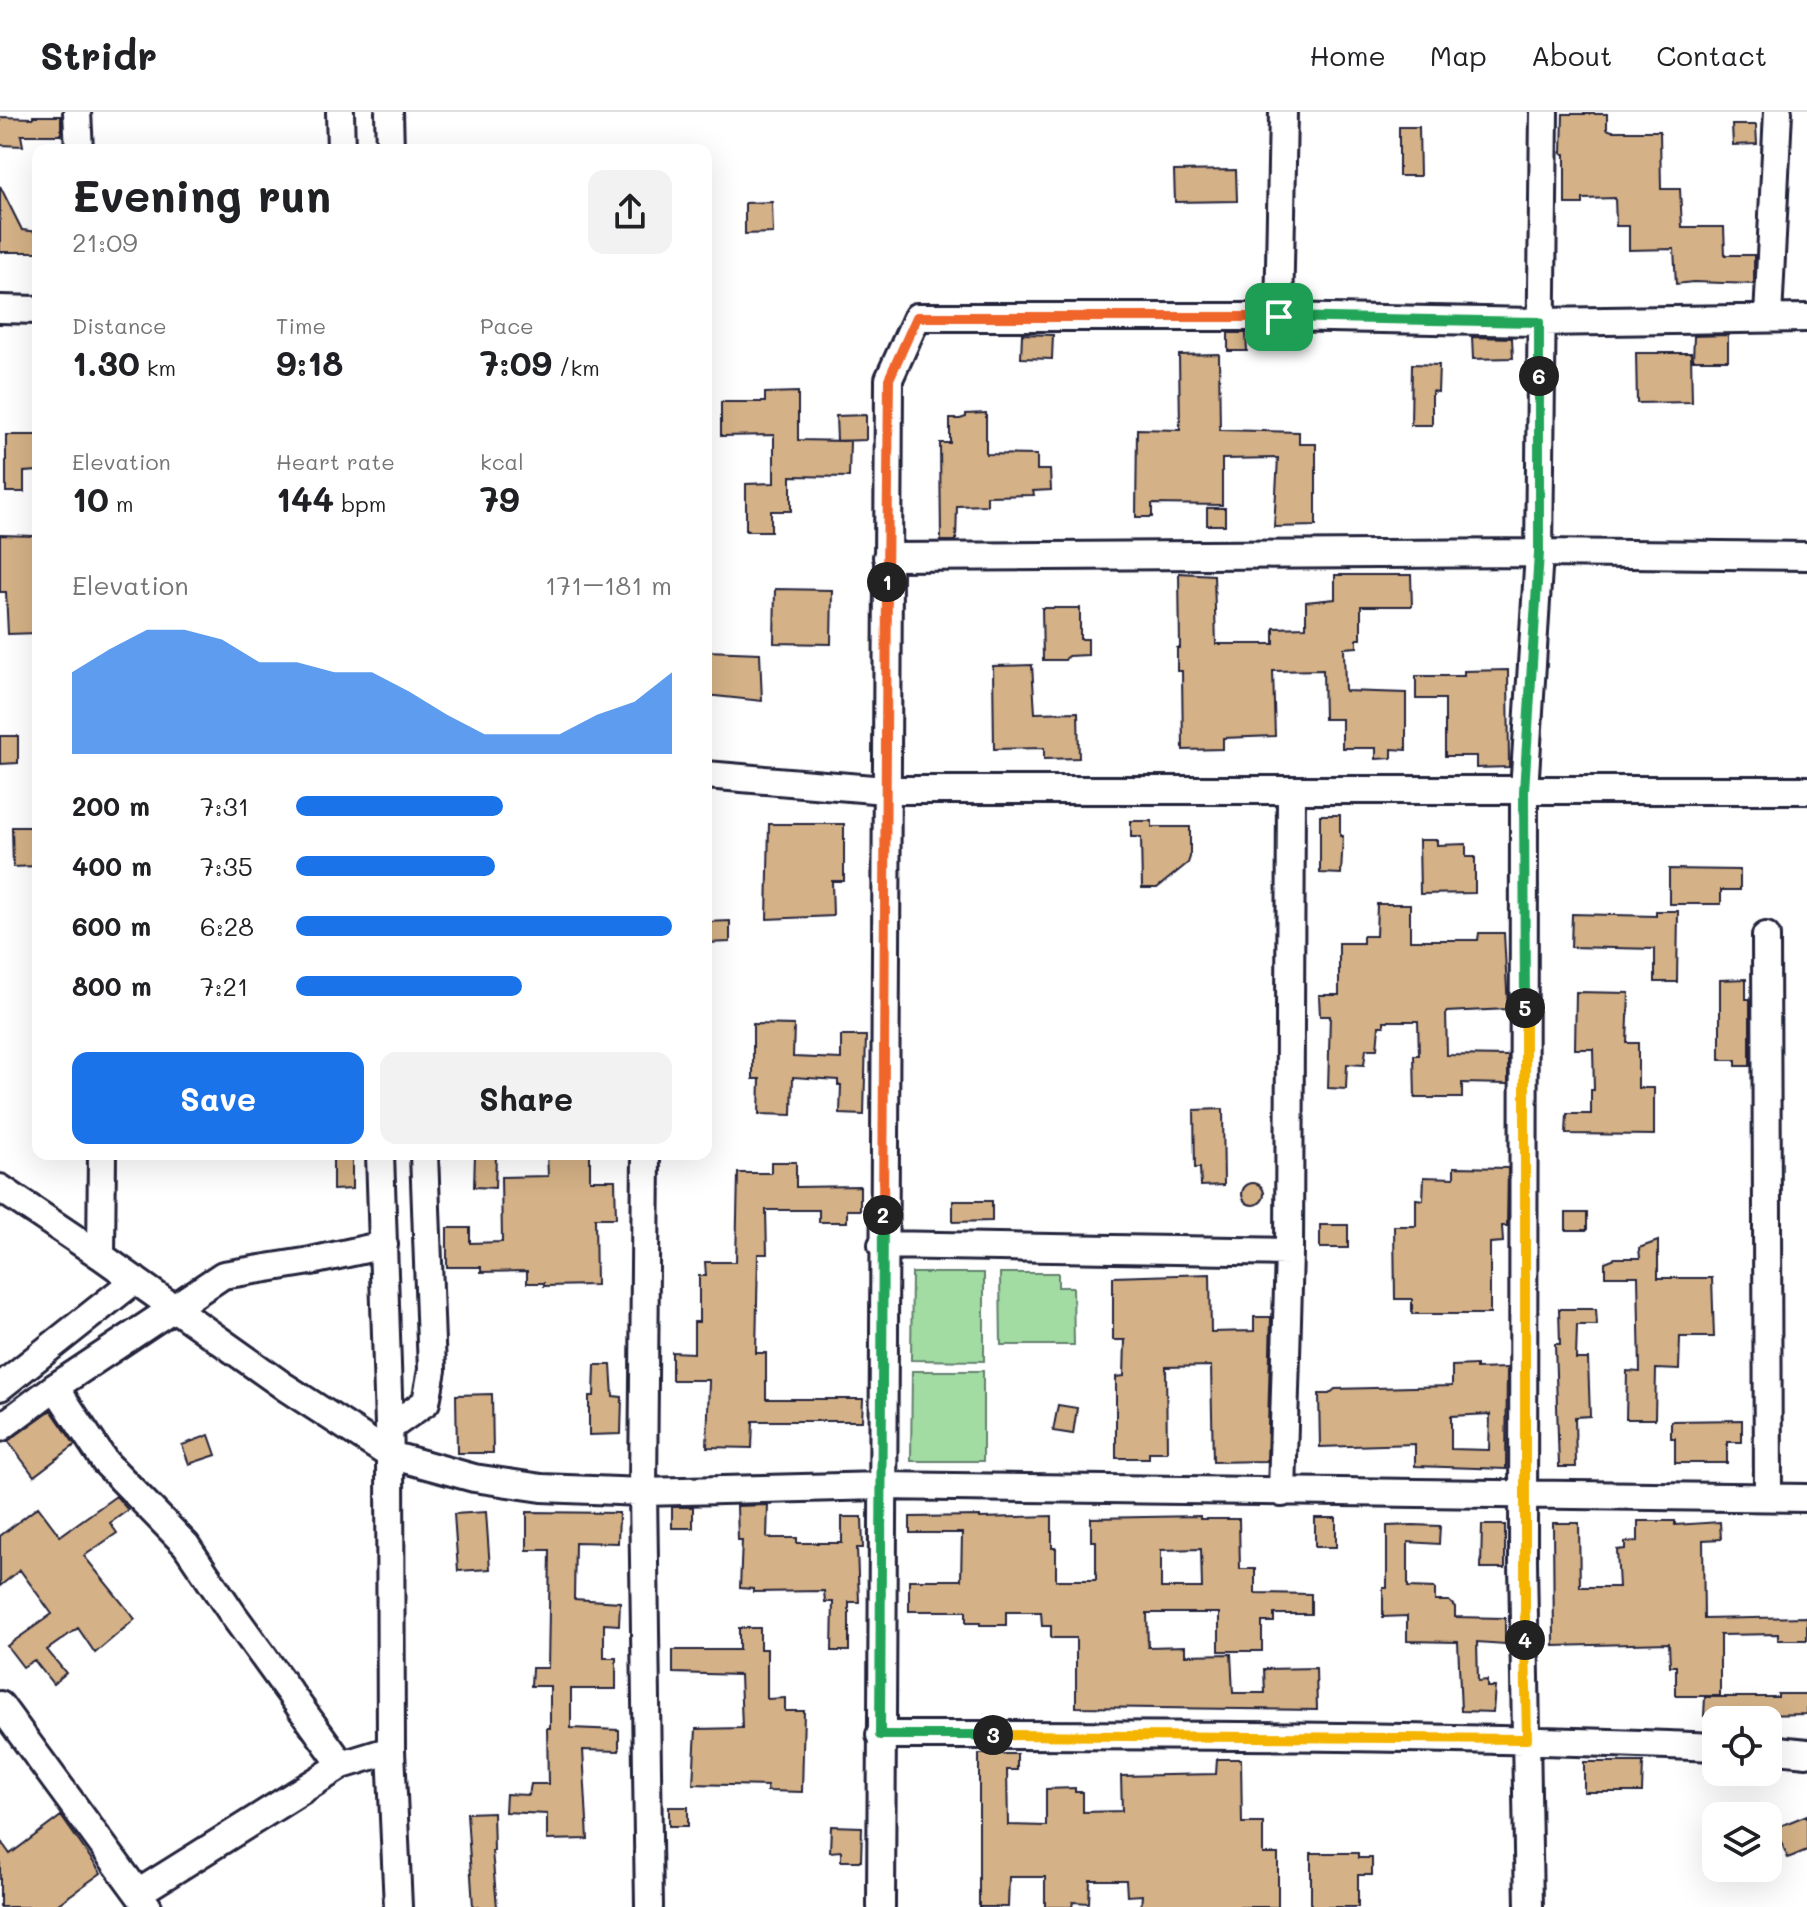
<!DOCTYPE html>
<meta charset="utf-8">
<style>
:root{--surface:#fff;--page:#f2f2f2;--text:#202124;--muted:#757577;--line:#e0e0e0;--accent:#1a73e8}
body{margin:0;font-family:Mali,sans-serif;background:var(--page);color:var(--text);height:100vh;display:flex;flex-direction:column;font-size:30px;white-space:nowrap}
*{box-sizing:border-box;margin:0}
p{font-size:26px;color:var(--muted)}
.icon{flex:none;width:44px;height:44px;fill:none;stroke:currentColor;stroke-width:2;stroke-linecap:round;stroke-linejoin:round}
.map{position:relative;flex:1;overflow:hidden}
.sheet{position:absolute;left:32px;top:32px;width:680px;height:1016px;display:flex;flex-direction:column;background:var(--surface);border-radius:16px;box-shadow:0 8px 32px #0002}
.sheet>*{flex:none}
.buttons{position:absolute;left:1702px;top:1594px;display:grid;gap:16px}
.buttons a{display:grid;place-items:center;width:80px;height:80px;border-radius:16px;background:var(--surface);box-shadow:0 8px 32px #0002;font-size:40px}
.pin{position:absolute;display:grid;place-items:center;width:68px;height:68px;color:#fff;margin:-34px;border-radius:16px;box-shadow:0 4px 12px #0006}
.km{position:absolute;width:40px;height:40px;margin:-20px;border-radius:50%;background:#222;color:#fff;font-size:22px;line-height:40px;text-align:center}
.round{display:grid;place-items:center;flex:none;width:84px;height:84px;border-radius:16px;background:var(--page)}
.summary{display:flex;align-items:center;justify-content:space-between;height:136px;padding:0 40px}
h1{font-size:44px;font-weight:700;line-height:60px}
.metrics{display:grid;grid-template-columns:repeat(3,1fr);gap:12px;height:136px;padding:8px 40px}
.metrics div{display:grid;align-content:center}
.metrics b{font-size:34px;font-weight:700}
.metrics small{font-size:22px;font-weight:400}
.metrics p{font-size:22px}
.chart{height:224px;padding:16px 40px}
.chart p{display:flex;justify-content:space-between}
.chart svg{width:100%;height:144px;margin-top:8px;fill:var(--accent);opacity:.7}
.primary-button{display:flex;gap:16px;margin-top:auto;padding:16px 40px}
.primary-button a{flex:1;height:92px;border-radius:16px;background:var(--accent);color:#fff;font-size:32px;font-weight:700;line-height:92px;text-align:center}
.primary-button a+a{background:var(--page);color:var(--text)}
ul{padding:0 40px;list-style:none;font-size:26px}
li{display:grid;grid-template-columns:128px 96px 1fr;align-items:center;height:60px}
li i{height:20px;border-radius:10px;background:var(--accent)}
header{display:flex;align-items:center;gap:48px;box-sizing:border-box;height:112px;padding:0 40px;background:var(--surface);border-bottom:2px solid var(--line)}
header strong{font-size:38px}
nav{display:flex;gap:44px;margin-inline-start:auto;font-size:28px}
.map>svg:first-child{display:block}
.green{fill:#a2dca2;stroke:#627f6e;stroke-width:2}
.building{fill:#d4b186;stroke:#22223b;stroke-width:2;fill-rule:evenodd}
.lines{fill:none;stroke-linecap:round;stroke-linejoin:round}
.minor-casing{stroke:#22223b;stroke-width:32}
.minor{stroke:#fff;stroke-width:26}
.split-1-casing{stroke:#fff;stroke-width:16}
.split-2-casing{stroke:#fff;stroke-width:16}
.split-3-casing{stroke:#fff;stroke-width:16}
.split-4-casing{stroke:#fff;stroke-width:16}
.split-5-casing{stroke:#fff;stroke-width:16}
.split-6-casing{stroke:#fff;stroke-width:16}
.split-7-casing{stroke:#fff;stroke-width:16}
.split-1{stroke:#f0652b;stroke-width:10}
.split-2{stroke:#f0652b;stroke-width:10}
.split-3{stroke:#22a559;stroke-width:10}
.split-4{stroke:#f5b400;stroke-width:10}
.split-5{stroke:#f5b400;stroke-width:10}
.split-6{stroke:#22a559;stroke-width:10}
.split-7{stroke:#22a559;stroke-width:10}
</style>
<header>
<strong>Stridr</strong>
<nav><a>Home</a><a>Map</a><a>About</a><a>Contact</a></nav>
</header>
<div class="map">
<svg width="1807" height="1795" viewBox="0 0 1807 1795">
<rect width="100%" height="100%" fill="#fff"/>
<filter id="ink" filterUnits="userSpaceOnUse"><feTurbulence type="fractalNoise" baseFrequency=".0125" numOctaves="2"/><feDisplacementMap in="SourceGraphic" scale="16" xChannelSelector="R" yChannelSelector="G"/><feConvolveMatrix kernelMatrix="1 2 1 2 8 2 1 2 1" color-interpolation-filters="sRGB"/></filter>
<g filter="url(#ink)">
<!-- green -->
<path class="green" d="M912,1161H984V1249L911,1248Z
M1000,1161H1058V1175H1073L1074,1233H1001Z
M912,1259H983V1349H911Z"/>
<!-- building -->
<path class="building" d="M1563,2H1607V17L1612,19H1660L1661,77H1680L1682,115H1724L1725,143H1754V172L1693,170L1676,172L1674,137L1629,138V114H1616L1615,86L1583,87V92H1565V42H1562Z
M33,4H61V23H21L23,34L0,33V5L33,6Z
M1732,13H1756L1757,32L1733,33Z
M1399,15H1419L1420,64H1399Z
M1236,58L1237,89L1175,90L1174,59Z
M0,74L22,118L38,120V140H0Z
M772,90L773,121L745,122V91Z
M1228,221H1246L1247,239H1228Z
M1022,222L1053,223L1052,247L1021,246Z
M1728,223V248H1693L1694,224Z
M1472,225L1512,226L1513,246L1473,247Z
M1636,241H1691L1692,290L1637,291Z
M1219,242L1220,318L1299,320V332H1316V414L1274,415L1278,346L1222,347V393L1152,392V405H1136L1137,317L1180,318L1179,243Z
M1412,252L1439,253L1438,280L1432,279V313H1411Z
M798,280V328L850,329L849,365L791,364V399H771V419H746V372L774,371V323L721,324V290H765V281Z
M986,301V342L1037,343V358H1050L1051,378L1033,379L1034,383L987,384V393L957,394L956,429H941L940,331H950V307H960L966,305V302Z
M866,303V328L837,329L836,304Z
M6,323H38V359L24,360V380H6Z
M1207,396H1225V413H1207Z
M0,423L34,424V428H37L38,521L8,522L6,480H0Z
M1179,461L1214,463L1216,532H1274V516L1306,515V490L1335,487V463H1411L1412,494H1361V527H1357V535L1344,536L1345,579L1406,581V638L1392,637V646L1376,647V636H1342V607H1324L1323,558L1273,559L1275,624L1223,626V637L1183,638L1182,559H1177V536H1180Z
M775,477L832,478L831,532L774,531Z
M1042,496H1080V527H1088V543L1068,544L1065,548H1043Z
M706,539L760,541L762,589L706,583Z
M1032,553L1035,601L1078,600L1079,646L1044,647V636L994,637L993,554Z
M1508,558L1509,655L1476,656V644H1445V587H1416V564H1464V559Z
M0,624H18V651L0,652Z
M1320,703H1340V724H1343L1341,762L1320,761Z
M1131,709H1152V715H1190V745L1188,751L1157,776H1142L1141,725H1131Z
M769,712H844V769H832L833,804L767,807Z
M12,715H38V754L13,755Z
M1419,728H1437V733L1466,732V745H1475V781L1420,782Z
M1669,757L1740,758V778H1721V792H1669Z
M1377,792H1410V828H1478L1479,821H1504L1508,897L1446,900L1447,943L1508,944V972L1462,971V986H1415L1414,943H1419L1418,909H1384V914H1379L1377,937H1366L1364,953L1347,952L1346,977L1328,976L1330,904H1320L1319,883H1339V831H1363V824H1376Z
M1656,799H1678L1677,870H1655V837L1571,835L1572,802L1656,804Z
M730,809V830L706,831V810Z
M1746,867V887H1750V954H1736V948H1720V868Z
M1576,880L1629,881L1627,931H1638V976H1654V1023L1566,1022L1567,1002H1591V978H1594L1593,937H1575Z
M753,912L794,913L793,945L841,947V924H866L864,1003L840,1002L841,973H838V968L793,965L792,1003L759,1002L760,967H753Z
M1223,997L1224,1073L1201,1074L1200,1056H1195L1194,998Z
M333,1042H352V1077L333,1078Z
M475,1042H496L495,1076L474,1075Z
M547,1042H590V1068H615L616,1106H595L596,1173L544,1174V1171H527V1159L481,1160V1155H447V1116H470V1131L502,1130L501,1065L548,1064Z
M771,1050H796V1075L860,1074V1098H847V1110H819V1098H766L767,1142H758L756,1241H766V1287H863L862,1309H753L752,1336L707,1335L709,1268H672V1240L694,1241V1210H699V1164H706L705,1150H736L738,1061H771Z
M1454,1055L1508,1056L1507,1114H1502L1503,1130L1490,1131V1202H1412V1187H1395L1394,1114H1416V1087L1423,1088L1424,1065L1454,1066Z
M1242 1082a11 11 0 1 1 22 0a11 11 0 1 1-22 0Z
M953,1089H992V1109L953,1110Z
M1566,1101H1587V1118H1566Z
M1320,1113H1348V1136H1320Z
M1658,1129V1166H1712L1714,1225H1680L1679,1258L1656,1257L1655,1307H1626L1627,1259L1640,1260L1638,1164H1605V1150L1615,1146H1640L1639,1136Z
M1210,1162L1211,1220L1254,1219V1205H1271L1267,1349L1213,1350L1211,1254L1166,1255L1167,1340H1149V1346H1116V1265L1124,1264L1125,1228H1113V1165Z
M1559,1197H1596L1597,1213H1577L1576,1247H1588L1590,1304L1575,1305L1576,1355H1559L1555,1232H1560Z
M595,1253H611L613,1284L622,1285L621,1322L589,1323V1284H594Z
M1476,1253V1257L1507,1256L1506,1357L1415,1354V1332L1320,1335L1319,1282H1329L1335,1277L1452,1274V1254ZM1490,1302L1489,1338L1451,1337V1304Z
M492,1282L493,1341H457L456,1283Z
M1058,1293L1077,1296L1073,1322L1053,1319Z
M51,1298L75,1333L34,1364L8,1329Z
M1742,1308V1330H1727V1351H1675V1326H1671V1309Z
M209,1323L216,1343L189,1352L182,1333Z
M116,1384L128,1398L110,1411L117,1421L84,1444L135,1507L95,1541L78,1516L47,1538L66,1561L53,1572L34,1548L23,1555L7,1534L52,1502L20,1458L0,1474V1424L38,1395L60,1424Z
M768,1393L767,1426H797V1431H842V1405H862L863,1436H857L859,1490H849V1539H832L833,1490H825L824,1479L753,1480V1477L740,1476L742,1428H738L737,1394Z
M672,1395H693V1416H672Z
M486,1400L490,1457L458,1459L454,1402Z
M527,1400L619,1401L618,1431L575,1430L574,1487L620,1490L619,1513L604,1512V1546H616V1577H571V1616L619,1618V1639L583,1638L588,1727L547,1728V1702L505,1700L506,1682L529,1683L531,1672H548L547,1616H550V1574H531L532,1556H548L550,1438H527Z
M980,1404V1406L1052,1404V1436H1056V1468H1096V1429H1091V1406L1200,1404V1407H1239L1240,1457H1255V1481L1311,1482V1502H1274V1510H1262V1539H1219V1501H1147L1148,1535L1185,1534V1543L1231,1542L1233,1581H1265L1264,1557L1316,1556L1317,1598L1076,1595V1526H1051V1514H1042L1041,1500H1006V1513H980V1511H966V1499H909V1468H961L962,1421H910V1405ZM1201,1437L1202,1476H1161V1438Z
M1315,1406H1336V1435H1315Z
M1638,1409H1675V1413L1720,1410L1721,1427L1703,1428L1704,1507L1807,1505V1528H1778V1522L1720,1523V1584H1676V1554H1670L1669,1531L1554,1534L1553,1411H1579L1580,1475H1619L1617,1438L1625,1437V1430L1638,1429Z
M1413,1413L1440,1414L1439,1432L1408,1430V1475L1435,1476V1489H1449L1455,1495V1505L1505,1506V1532L1477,1530L1478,1569L1487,1568V1575H1495L1493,1600L1461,1599L1458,1530L1407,1529V1504L1383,1505V1476H1387V1414Z
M1482,1413H1505V1456H1481Z
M739,1516H760V1537H767V1587L785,1586V1599H804L802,1680L767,1679V1674L693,1672L696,1617L742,1616L740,1563L673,1561V1538H739Z
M1778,1582H1807V1602L1704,1604L1705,1585H1778Z
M979,1642H1017V1658H1007L1008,1713L1046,1714V1677L1075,1676V1680H1083V1700L1122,1699L1121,1664L1216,1662L1217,1647H1241L1242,1711H1263V1742H1278V1795H1141L1142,1783L1127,1784L1126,1768H1090L1089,1791L1073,1790L1072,1795H1045V1765H1009L1008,1795H979Z
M1584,1650H1643L1642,1680H1584Z
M669,1695H688V1714H669Z
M493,1700L494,1739H492L497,1795H473L467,1701Z
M1807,1703V1738L1788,1746L1775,1716Z
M61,1704L101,1761L54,1795H0V1728L10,1742Z
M831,1714L862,1715L861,1749H841V1739L830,1740Z
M1311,1741H1358V1746H1372V1763H1358V1795H1311Z"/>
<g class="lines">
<!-- minor casing -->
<g class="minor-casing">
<path id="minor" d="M77,0L79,38
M340,0L341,38
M389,0L390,38
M0,197L38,198
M1279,205L1283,0
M1768,206L1778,0
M887,445L1539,441L1807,444
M706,663L885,678H1807
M1766,824L1768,1385
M380,1042L390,1343L391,1638L398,1795
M646,1042L643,1380L649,1795
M0,1076L101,1144L285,1275L390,1343L474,1366L542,1376L643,1380L881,1374L1807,1386
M882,1133L1289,1140
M101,1144L102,1042
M0,1275L135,1168
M55,1275L105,1350L186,1433L234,1504L342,1653L391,1638
M0,1316L55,1275L223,1163L311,1149L384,1133
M389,1316L426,1290L432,1258L424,1042
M1282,1381L1289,1140L1291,678
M0,1593L148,1795
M880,1623C1159,1623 1437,1623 1716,1635
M1768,1637L1807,1641
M138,1781L342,1653
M881,1795L889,267L917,205H1279L1539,210L1807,206
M1529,1795L1523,1450L1524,679L1539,441L1544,0"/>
</g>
<!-- minor -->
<use href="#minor" class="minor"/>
</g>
</g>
<g class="lines" filter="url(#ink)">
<!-- split-1 casing -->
<g class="split-1-casing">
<path id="split-1" d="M887,470L889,267L917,205H1279"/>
</g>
<!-- split-2 casing -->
<g class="split-2-casing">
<path id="split-2" d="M883,1103L887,470"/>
</g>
<!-- split-3 casing -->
<g class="split-3-casing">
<path id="split-3" d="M883,1103L880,1623H993"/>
</g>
<!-- split-4 casing -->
<g class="split-4-casing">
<path id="split-4" d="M993,1623L1527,1627L1525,1528"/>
</g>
<!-- split-5 casing -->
<g class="split-5-casing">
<path id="split-5" d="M1525,1528V896"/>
</g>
<!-- split-6 casing -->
<g class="split-6-casing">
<path id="split-6" d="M1525,896L1524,679L1539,441V264"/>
</g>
<!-- split-7 casing -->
<g class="split-7-casing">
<path id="split-7" d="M1279,205L1539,210V264"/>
</g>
<!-- split-1 -->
<use href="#split-1" class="split-1"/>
<!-- split-2 -->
<use href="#split-2" class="split-2"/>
<!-- split-3 -->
<use href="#split-3" class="split-3"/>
<!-- split-4 -->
<use href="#split-4" class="split-4"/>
<!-- split-5 -->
<use href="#split-5" class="split-5"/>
<!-- split-6 -->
<use href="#split-6" class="split-6"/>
<!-- split-7 -->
<use href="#split-7" class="split-7"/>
</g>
</svg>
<div class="buttons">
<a><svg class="icon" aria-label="locate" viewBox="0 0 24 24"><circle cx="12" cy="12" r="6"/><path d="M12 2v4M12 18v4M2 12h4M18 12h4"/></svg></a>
<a><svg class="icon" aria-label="layers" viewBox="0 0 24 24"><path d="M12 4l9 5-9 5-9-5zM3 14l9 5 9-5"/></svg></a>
</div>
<div class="pin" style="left:1279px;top:205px;background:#1e9e55"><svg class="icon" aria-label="arrive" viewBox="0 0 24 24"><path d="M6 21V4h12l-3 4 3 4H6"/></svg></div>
<b class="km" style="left:887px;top:470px">1</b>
<b class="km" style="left:883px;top:1103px">2</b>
<b class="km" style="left:993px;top:1623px">3</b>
<b class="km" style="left:1525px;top:1528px">4</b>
<b class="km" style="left:1525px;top:896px">5</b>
<b class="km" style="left:1539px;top:264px">6</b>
<section class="sheet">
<div class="summary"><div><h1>Evening run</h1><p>21:09</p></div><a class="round"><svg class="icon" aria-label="share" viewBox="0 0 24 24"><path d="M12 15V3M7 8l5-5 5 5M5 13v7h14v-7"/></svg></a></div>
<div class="metrics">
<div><p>Distance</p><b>1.30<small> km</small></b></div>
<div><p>Time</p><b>9:18</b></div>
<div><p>Pace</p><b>7:09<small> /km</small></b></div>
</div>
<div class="metrics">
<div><p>Elevation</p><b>10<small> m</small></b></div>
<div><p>Heart rate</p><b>144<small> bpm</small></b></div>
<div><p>kcal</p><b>79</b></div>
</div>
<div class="chart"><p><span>Elevation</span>171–181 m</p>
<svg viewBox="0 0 160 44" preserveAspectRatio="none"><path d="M0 44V19L10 12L20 6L30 6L40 9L50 16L60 16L70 19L80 19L90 25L100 32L110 38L120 38L130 38L140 32L150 28L160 19V44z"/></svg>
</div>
<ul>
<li><b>200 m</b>7:31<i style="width:55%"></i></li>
<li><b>400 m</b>7:35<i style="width:53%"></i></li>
<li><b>600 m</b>6:28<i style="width:100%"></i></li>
<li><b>800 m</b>7:21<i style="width:60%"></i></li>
</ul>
<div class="primary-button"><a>Save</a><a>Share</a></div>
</section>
</div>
